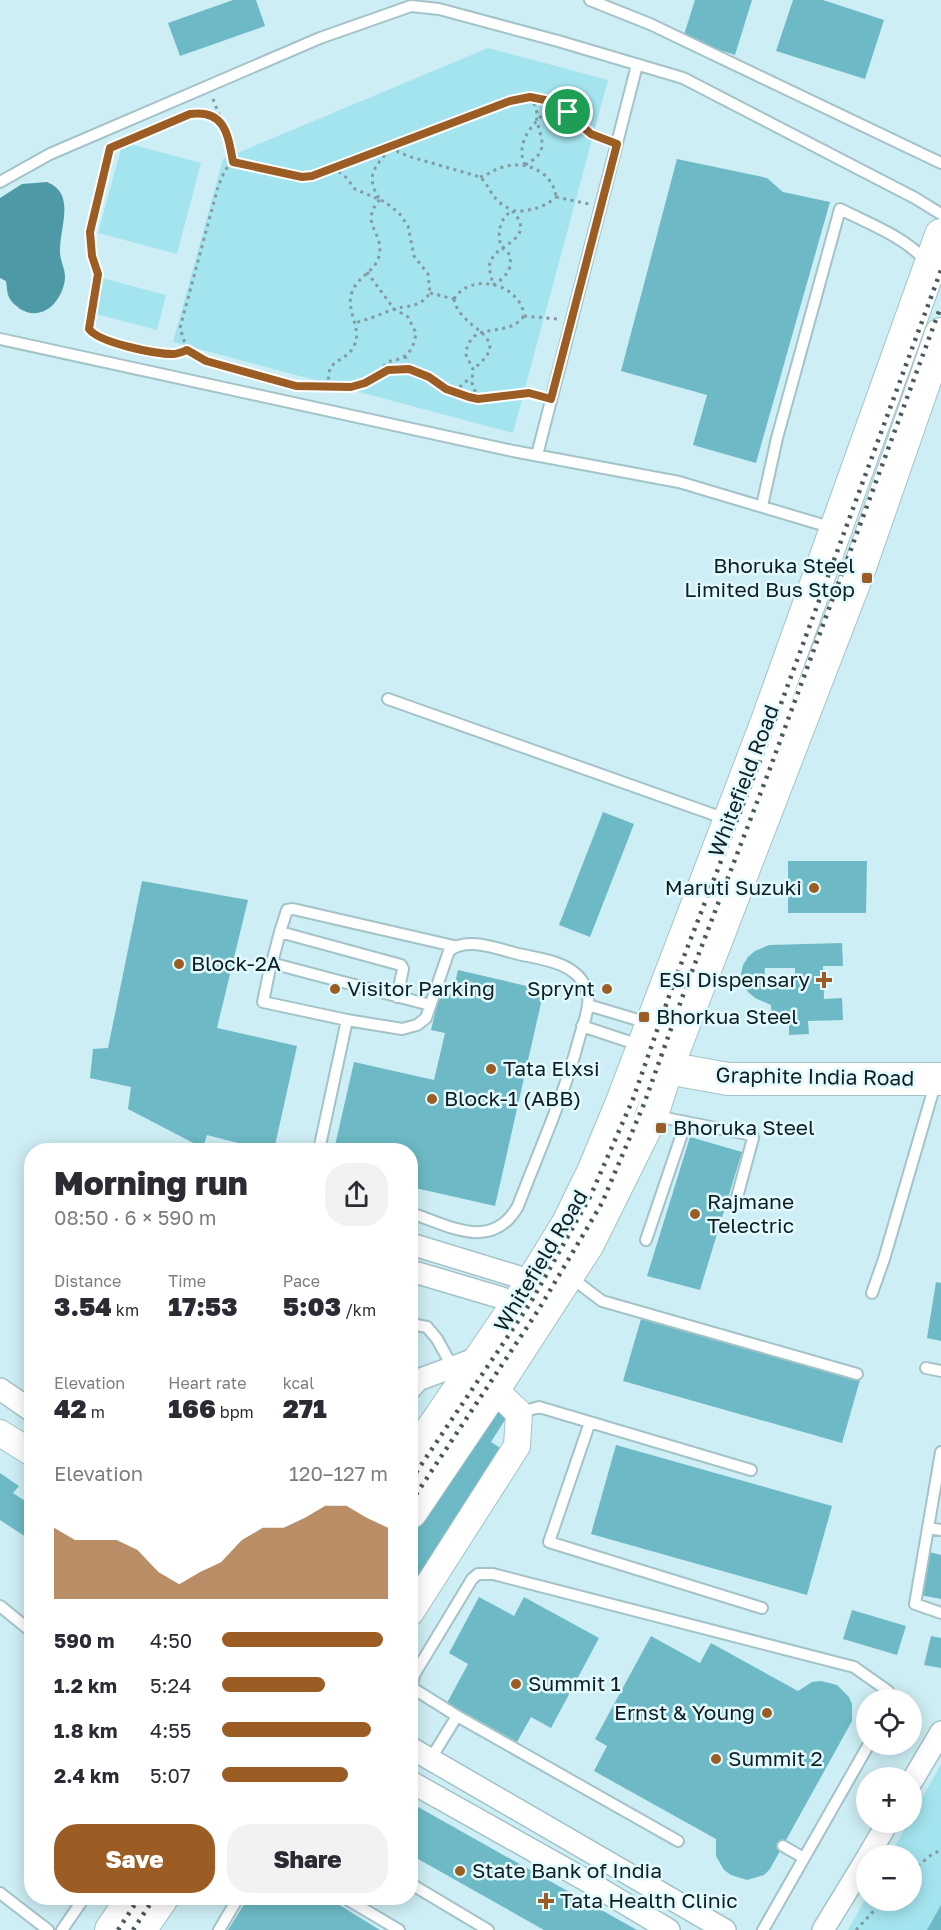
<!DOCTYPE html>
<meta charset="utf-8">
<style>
:root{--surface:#fff;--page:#f2f2f3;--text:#2b2b33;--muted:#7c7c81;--accent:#9c5d25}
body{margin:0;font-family:"Golos Text",sans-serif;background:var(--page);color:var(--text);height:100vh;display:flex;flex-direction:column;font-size:22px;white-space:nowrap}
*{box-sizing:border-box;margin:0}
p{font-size:20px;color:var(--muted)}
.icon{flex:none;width:33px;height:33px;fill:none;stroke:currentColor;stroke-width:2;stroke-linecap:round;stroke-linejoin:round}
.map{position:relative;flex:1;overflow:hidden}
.drawer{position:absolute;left:24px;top:1143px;width:394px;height:762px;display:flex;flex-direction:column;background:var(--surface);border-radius:24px;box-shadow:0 3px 15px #0003}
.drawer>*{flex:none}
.controls{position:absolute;left:856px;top:1689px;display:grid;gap:12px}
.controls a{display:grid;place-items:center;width:66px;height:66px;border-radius:50%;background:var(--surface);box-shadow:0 3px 15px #0003;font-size:30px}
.pin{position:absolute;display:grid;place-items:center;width:51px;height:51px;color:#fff;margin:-26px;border:3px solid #fff;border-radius:50%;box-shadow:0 2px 6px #0007}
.round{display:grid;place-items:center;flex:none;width:63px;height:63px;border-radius:24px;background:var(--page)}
.headline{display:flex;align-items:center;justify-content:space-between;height:102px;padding:0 30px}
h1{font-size:33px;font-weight:800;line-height:45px}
.metrics{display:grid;grid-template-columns:repeat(3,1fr);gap:9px;height:102px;padding:6px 30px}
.metrics div{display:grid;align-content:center}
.metrics b{font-size:26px;font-weight:800}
.metrics small{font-size:16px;font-weight:400}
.metrics p{font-size:16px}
.chart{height:168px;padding:12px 30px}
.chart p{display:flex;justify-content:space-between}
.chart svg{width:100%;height:108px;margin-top:6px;fill:var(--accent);opacity:.7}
.cta{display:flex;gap:12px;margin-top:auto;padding:12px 30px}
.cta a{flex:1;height:69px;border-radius:24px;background:var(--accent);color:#fff;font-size:24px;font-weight:800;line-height:69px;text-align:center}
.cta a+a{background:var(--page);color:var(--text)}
ul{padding:0 30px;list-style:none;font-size:20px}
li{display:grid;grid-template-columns:96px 72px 1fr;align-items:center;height:45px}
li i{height:15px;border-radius:8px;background:var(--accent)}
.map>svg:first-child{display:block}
.green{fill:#a4e4ef}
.water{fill:#4d9aa6}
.building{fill:#6dbac6;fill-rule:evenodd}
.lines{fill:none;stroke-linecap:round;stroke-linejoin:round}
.service-casing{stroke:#a3c3c8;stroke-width:14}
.minor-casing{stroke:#a3c3c8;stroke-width:24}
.tertiary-casing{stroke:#a3c3c8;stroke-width:28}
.primary-casing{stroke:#a3c3c8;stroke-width:34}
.path{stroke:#839ba0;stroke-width:3;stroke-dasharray:3 4.5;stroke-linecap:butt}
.service{stroke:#fff;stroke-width:10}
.minor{stroke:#fff;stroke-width:21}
.tertiary{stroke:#fff;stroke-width:26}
.primary{stroke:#fff;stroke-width:32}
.rail{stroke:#495b5e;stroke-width:4.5;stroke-dasharray:3 6;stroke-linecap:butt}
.route-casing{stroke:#fff;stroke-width:12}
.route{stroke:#9c5d25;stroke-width:8}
.poi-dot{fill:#9c5d25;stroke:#e0faff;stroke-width:2}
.labels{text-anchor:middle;stroke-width:5;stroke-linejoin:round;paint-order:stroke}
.poi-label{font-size:21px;fill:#121e20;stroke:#e0faff;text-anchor:start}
.street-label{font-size:21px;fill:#121e20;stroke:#e0faff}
</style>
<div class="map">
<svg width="941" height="1930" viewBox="0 0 941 1930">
<rect width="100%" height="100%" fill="#cdeef4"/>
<!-- green -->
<path class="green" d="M488,48L608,80L513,433L173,342L223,159Z
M123,142L201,163L177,254L98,233Z
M102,278L166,295L157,330L93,313Z
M941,1764V1930H848L867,1896V1900H912V1856L890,1855L908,1823L912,1822V1816Z"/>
<!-- water -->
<path class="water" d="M47,182C75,193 61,224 60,248C59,266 71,271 61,293C53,310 37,319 20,309C17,306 12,303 10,299C7,295 7,287 6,281L0,278V198L22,184Z"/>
<!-- building -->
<path class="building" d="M233,0H256L265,26L180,56L168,23Z
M695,0H752L735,55L683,38Z
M793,0H823L884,20L865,79L776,51Z
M677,159L767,178L783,192L830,202L756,463L693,445L707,395L621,371Z
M603,812L634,824L590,937L559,925Z
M788,861H867L866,913H788Z
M142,881L248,900L217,1028L297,1046L274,1150H266L207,1135L203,1148L128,1109L131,1087L90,1078L93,1049L108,1048Z
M842,943L843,966H823L824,999L842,998L843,1020L808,1021L809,1034L789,1035V1021H772L771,1005L755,998L748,992L743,984L741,974L743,965L748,957L755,951L769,945ZM765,968H795V980H764Z
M458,970L544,990L495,1206L411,1187V1150H334L354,1062L434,1080L445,1033L431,1030L440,992L452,995Z
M690,1137L742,1152L700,1290L647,1276Z
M936,1282L941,1283V1341L927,1338Z
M641,1319L860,1380L842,1443L623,1381Z
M451,1374L510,1412L491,1442L502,1449L411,1591V1420L418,1425Z
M616,1445L832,1506L807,1595L591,1534Z
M0,1473L19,1486L13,1493L25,1501L28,1496L32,1498V1541L0,1520Z
M929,1552L941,1555V1599L920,1595Z
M479,1597L514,1616L524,1597L599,1638L551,1728L531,1717L517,1742L447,1703L468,1664L449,1653Z
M852,1610L906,1626L897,1655L843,1639Z
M651,1636L700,1663L711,1643L798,1691L812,1682L821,1681L837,1685L849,1697L852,1704V1721L770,1869L764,1875L747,1880L731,1875L724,1870L716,1856V1839L594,1771L607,1746L595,1739Z
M931,1636L941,1638V1668L924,1665Z
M411,1803L637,1930H544L411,1855Z
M248,1898H328L380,1930H228Z
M941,1905V1930H927Z"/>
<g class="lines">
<!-- service casing -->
<g class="service-casing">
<path id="service" d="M590,0L650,24L941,163
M0,182L50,154L320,38L411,6L439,9L558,41L683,78L915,198L941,214
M0,339L513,451L679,482L833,528
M537,455L637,65
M762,506L777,438L840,209C870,224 905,237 928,263
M388,699L726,819
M272,963L280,932
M397,997L403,969L401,965L280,932L287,910L293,909L454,946
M588,1005L648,1023
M347,1020L263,1002L271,963L430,1005
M582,1026L642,1046
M655,1116L752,1135L753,1138L736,1201
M319,1150L347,1020L402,1029L417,1025L426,1018L449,951C467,936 498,949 518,954C541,959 574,962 585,986C588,992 589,998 588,1004C587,1016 582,1028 579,1039C564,1096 539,1151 518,1206C492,1252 450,1226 411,1213
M646,1240L686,1122
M569,1276L602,1301L857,1374
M872,1293L884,1259L936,1081
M411,1324L427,1327L437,1339L453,1368
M926,1368L941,1371
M519,1413L539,1407L751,1470
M590,1422L549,1542L762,1608
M941,1452L915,1604L941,1613
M928,1528L941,1530
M0,1606L32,1632
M430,1760L457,1716
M678,1841L457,1716L414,1689L412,1684L414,1675L472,1579L478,1574H493L854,1667L888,1691L889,1700
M783,1846L804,1858
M411,1884L488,1930
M0,1893L48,1930
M345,1898L399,1930
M62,1930L84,1898
M219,1930L238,1898
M763,1930L869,1744"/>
</g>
<!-- minor casing -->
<g class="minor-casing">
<path id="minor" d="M411,1244L516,1276L531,1284
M411,1271L502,1298L516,1306
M411,1388L418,1380L480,1357
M0,1389L32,1411
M411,1748L725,1930
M912,1781L941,1732
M411,1782L589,1882L669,1930
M868,1856L888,1822
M823,1930L867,1858"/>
</g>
<!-- tertiary casing -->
<g class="tertiary-casing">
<path id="tertiary" d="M0,1433L32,1453
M411,1612L517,1446L519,1413L494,1389"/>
</g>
<!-- primary casing -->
<g class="primary-casing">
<path id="primary" d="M667,1068L728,1079H941
M411,1460L527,1290L567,1225L593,1172L622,1102L766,724L941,235
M411,1512L494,1389L588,1244L652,1115L667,1068L858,573L941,334
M111,1930L133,1898
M140,1930L162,1898"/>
</g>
<!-- path -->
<path class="path" d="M213,99L228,138L233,161
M393,144L398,152L411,157L480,177C488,184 490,193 497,200C502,206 511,208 515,214C532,236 506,243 495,254C492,258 490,262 489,267L493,285
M233,162L225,170L218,187L180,328L187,350L206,361L296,386L351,387L365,383L388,370L409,369L429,377L446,389L469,397L478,399L529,393L538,396
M233,162L302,177L312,176L510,101C572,86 562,127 606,141
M525,165C546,153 544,146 538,125C534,113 541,112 530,98
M525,165C513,140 538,118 556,103
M332,168L344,175L355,189L385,202L399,213L408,226L414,256L428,274L430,293C418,310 407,304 391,310C379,315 367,320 354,323
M480,177C489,175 494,169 503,167C525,160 552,171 556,196
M556,197L589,204
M379,198C362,172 381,163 393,144
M367,272L394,309L408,317L416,333C415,341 412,351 405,356C395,363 384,357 382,373
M493,285C505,278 514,269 509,254C507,252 504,250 502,247C496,237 500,217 511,212C515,210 516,211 521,211C534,210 546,206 556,197
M430,293L454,299
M454,299C471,271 520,284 524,315
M454,299C459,331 518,335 473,369
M524,316L558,319
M187,350C162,360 114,345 91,332L89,323L98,274L92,256L90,232L110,148L190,114C203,112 213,115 223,124
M405,356L409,369
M327,387L330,368C337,359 349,357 354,346C363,329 345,311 352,292C357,277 376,271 379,256C385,232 358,225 380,199
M454,392L471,377
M478,399L472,383L473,369L466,355V350L471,339L477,334C494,327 511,333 524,316
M912,1871L931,1855L941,1850
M856,1930L884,1900"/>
<!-- service -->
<use href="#service" class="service"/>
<!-- minor -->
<use href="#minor" class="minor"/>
<!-- tertiary -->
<use href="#tertiary" class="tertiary"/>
<!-- primary -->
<use href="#primary" class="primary"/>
<!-- rail -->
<path class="rail" d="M411,1480L531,1302L590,1197L633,1099L674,982L758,766L941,270
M411,1502L539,1309L602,1203L644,1104L686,987L769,771L941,306
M118,1930L139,1898
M133,1930L154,1898"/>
</g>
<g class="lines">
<!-- route casing -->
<g class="route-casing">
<path id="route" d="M530,97L555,102L591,134L617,144L551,399L529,393L478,399L469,397L446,389L429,377L409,369L388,370L365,383L351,387L296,386L206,361L187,350C182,352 178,354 173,354C156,354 99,343 89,329L98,274L92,256L90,232L110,148L190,114C225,109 228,135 233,162L302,177L312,176L510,101Z"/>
</g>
<!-- route -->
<use href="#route" class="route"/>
</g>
<!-- markers -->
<g class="poi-dot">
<rect x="861" y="572" width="12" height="12" rx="3"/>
<circle cx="814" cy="888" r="6"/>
<circle cx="179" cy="964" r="6"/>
<path d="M821 971h6v6h6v6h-6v6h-6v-6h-6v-6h6z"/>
<circle cx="335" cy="989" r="6"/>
<circle cx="607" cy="989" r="6"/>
<rect x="638" y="1011" width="12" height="12" rx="3"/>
<circle cx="491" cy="1069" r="6"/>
<circle cx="432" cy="1099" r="6"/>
<rect x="655" y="1122" width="12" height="12" rx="3"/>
<circle cx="695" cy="1214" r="6"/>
<circle cx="516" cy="1684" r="6"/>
<circle cx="767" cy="1713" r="6"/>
<circle cx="716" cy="1759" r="6"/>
<circle cx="460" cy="1871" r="6"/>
<path d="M543 1892h6v6h6v6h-6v6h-6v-6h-6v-6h6z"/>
</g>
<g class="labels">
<!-- poi labels -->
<g class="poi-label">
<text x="855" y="573" text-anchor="end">Bhoruka Steel<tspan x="855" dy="24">Limited Bus Stop</tspan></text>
<text x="802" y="895" text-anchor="end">Maruti Suzuki</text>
<text x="191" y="971">Block-2A</text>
<text x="810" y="987" text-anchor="end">ESI Dispensary</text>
<text x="347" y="996">Visitor Parking</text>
<text x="595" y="996" text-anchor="end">Sprynt</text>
<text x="656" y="1024">Bhorkua Steel</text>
<text x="503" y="1076">Tata Elxsi</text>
<text x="444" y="1106">Block-1 (ABB)</text>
<text x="673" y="1135">Bhoruka Steel</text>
<text x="707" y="1209">Rajmane<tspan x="707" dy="24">Telectric</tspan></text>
<text x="528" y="1691">Summit 1</text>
<text x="755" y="1720" text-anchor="end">Ernst &amp; Young</text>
<text x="728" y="1766">Summit 2</text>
<text x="472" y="1878">State Bank of India</text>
<text x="560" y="1908">Tata Health Clinic</text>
</g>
<!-- street labels -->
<g class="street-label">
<text transform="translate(744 781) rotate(-69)" y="7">Whitefield Road</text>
<text transform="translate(815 1077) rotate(1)" y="7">Graphite India Road</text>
<text transform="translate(541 1261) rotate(-59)" y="7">Whitefield Road</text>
</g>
</g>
</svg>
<div class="controls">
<a><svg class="icon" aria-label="locate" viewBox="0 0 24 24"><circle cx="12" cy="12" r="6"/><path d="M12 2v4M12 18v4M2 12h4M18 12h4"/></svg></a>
<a>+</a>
<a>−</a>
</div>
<div class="pin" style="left:568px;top:112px;background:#1e9e55"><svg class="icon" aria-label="arrive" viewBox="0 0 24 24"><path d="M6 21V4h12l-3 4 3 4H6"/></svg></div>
<section class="drawer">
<div class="headline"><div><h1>Morning run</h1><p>08:50 · 6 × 590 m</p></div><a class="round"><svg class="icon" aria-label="share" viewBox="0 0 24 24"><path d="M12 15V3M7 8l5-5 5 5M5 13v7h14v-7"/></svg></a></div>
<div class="metrics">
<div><p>Distance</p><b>3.54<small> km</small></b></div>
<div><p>Time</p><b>17:53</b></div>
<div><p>Pace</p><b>5:03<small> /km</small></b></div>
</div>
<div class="metrics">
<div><p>Elevation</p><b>42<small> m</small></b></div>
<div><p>Heart rate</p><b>166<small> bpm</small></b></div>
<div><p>kcal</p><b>271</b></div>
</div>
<div class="chart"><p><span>Elevation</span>120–127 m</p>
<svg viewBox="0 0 160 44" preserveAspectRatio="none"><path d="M0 44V15L10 20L20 20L30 20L40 24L50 33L60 38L70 33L80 29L90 20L100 15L110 15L120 11L130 6L140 6L150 11L160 15V44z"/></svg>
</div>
<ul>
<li><b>590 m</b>4:50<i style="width:97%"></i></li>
<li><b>1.2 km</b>5:24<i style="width:62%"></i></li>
<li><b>1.8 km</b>4:55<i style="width:90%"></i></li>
<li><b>2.4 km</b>5:07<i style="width:76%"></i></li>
</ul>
<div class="cta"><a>Save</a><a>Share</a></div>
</section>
</div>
